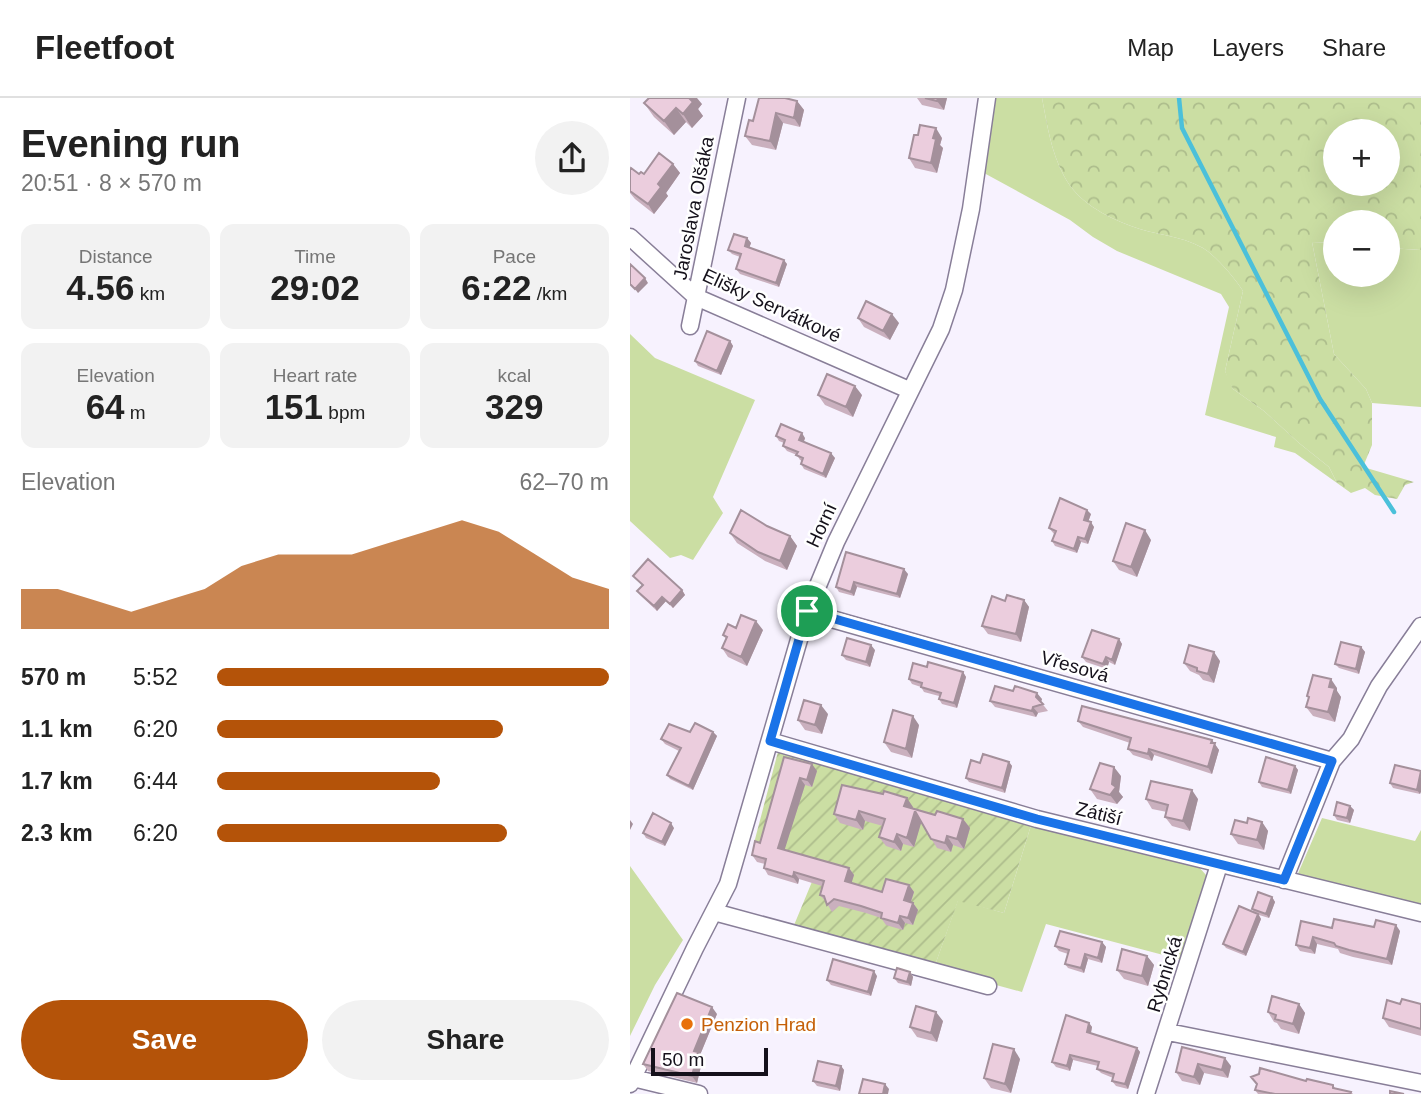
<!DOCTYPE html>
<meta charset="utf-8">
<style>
:root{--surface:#fff;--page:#f2f2f2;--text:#222;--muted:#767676;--line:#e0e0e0;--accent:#b45309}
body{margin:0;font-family:Helvetica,sans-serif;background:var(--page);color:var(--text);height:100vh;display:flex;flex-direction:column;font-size:26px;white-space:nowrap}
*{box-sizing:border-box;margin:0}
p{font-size:23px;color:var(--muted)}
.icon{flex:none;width:38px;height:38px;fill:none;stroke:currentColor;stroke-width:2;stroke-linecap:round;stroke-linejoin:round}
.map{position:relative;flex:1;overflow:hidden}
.panel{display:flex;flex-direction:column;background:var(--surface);width:630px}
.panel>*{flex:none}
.buttons{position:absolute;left:693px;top:21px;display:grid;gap:14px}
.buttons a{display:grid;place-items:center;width:77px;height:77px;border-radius:50%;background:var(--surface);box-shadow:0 7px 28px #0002;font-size:35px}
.scale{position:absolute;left:21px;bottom:18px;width:117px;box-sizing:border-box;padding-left:7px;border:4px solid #15111b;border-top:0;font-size:19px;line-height:24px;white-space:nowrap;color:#15111b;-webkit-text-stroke:5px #fff;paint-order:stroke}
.pin{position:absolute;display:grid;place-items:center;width:60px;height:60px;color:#fff;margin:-30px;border:4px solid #fff;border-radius:50%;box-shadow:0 2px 7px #0007}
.round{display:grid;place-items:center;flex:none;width:74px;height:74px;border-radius:37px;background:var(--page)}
.headline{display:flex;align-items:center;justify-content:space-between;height:119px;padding:0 21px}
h1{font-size:38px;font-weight:600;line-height:52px}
.figures{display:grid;grid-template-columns:repeat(3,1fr);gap:10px;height:119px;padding:7px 21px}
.figures div{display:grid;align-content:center;border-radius:14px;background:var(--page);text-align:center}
.figures b{font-size:35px;font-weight:600}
.figures small{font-size:19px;font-weight:400}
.figures p{font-size:19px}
.chart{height:196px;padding:14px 21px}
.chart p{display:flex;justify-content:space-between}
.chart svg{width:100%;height:126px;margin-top:7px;fill:var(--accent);opacity:.7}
.button{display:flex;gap:14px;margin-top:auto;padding:14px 21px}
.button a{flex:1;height:80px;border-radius:42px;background:var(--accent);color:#fff;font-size:28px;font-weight:600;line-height:80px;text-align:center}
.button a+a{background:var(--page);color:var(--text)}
ul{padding:0 21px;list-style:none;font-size:23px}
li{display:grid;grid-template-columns:112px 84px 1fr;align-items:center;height:52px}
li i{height:18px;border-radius:9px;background:var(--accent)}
header{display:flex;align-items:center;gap:42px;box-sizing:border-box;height:98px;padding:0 35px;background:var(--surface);border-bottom:2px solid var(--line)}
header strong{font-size:33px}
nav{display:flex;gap:38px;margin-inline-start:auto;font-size:24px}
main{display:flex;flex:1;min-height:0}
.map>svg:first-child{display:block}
.grass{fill:#cbdea3}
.forest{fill:url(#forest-crowns);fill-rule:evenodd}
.garden{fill:url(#garden-furrows)}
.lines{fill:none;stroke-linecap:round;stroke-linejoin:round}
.stream{stroke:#4bc0da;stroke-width:4.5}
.minor-casing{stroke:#887e98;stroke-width:19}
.minor{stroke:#fff;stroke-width:16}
.wall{fill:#cab0be}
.shaded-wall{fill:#a4909b}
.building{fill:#ebcddd;stroke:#a4909b;stroke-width:2}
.route-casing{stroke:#fff;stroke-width:14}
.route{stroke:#1a73e8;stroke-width:9}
.food-dot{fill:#e8710a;stroke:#fff;stroke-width:2.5}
.labels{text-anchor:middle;stroke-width:5;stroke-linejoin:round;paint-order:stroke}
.street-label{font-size:19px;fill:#15111b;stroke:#fff}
.food-label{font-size:19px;fill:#c56008;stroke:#fff;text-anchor:start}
</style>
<header>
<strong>Fleetfoot</strong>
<nav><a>Map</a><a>Layers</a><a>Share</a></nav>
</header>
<main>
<section class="panel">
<div class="headline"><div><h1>Evening run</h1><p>20:51 · 8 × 570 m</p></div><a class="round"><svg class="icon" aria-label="share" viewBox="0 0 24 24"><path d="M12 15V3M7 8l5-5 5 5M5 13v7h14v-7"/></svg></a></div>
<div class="figures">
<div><p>Distance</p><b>4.56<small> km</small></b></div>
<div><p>Time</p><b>29:02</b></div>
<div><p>Pace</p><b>6:22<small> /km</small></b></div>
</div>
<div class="figures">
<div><p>Elevation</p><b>64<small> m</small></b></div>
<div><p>Heart rate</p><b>151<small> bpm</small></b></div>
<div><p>kcal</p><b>329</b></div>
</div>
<div class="chart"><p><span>Elevation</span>62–70 m</p>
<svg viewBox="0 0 160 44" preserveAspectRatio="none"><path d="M0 44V30L10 30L20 34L30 38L40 34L50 30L60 22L70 18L80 18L90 18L100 14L110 10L120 6L130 10L140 18L150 26L160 30V44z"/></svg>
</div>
<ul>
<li><b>570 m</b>5:52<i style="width:100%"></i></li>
<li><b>1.1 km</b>6:20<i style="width:73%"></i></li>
<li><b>1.7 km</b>6:44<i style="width:57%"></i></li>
<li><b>2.3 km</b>6:20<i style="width:74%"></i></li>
</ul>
<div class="button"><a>Save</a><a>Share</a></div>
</section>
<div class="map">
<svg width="791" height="996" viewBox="0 0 791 996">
<defs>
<pattern id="forest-crowns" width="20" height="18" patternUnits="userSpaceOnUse" patternTransform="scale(1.75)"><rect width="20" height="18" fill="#cbdea3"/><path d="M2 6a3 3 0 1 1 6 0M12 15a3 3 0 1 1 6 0" fill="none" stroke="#adbd8c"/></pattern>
<pattern id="garden-furrows" width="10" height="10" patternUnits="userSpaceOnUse" patternTransform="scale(1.75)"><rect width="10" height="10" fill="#cbdea3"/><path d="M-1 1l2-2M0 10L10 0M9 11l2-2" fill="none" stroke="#adbd8c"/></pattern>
</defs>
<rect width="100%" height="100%" fill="#f7f2fe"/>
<!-- grass -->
<path class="grass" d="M363,0H412C417,26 421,54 434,78C447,103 474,118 501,128C524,137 550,137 573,150C587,159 604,179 613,193L595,273L603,291L634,313L669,345L699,369L707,385L665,355L644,349L646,339L575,317L599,209L591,196L487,153L463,139L440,122L354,75Z
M682,144L705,145V177H758V150L791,152V309L742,305L736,291L704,256Z
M0,236L25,260L125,302L83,399L93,415L63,462L51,457L40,460L0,423Z
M692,720L785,743L791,732V810L666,780Z
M402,724L568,768L576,777V795L556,863L416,826L392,894L304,870L328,802L374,815Z
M0,768L53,842L25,887L0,938Z"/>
<!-- forest -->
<path class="forest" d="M412,0H791V152L758,150V124H705V145L682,144L704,256L736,291L742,305V347L733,369L784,384L775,387L767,401L745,397L735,390L721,395L707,385L699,369L669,345L634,313L603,291L598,282L595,273L613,193C604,179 587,159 573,150C550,137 524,137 501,128C474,118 447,103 434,78C421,54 417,26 412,0ZM705,33H758V86H705Z"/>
<!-- garden -->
<path class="garden" d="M149,650L402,724L374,815L328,803L304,870L162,832L191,762L124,745Z"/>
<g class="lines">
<!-- stream -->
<path class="stream" d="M549,0L552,30L690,301L764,414"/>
<!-- minor casing -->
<g class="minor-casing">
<path id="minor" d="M0,139L66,199L279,292
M60,228L107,0
M177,514L702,663
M140,643L407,721L791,815
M654,782L702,663L721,641L749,588L791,528
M84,814L358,888
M538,934L791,985
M3,980L69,996
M0,986L65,850L98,786L177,514L206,444L311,231L324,192L341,111L357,0
M516,996L589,767"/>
</g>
<!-- minor -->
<use href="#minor" class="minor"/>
</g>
<!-- wall -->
<path class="wall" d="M287,0H317L314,12L292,7Z
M167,3L174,12L170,29L153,25L146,52L122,47L115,38L123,23Z
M14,5L72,6L68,11L73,18L62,30L56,24L44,37L24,19Z
M312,40L310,47L313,50L307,75L285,70L279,60Z
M43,66L50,75L36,95L38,98L24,116L5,101L0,95V72L9,76H14Z
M117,140L121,145L119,150L157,166L149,189L110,176L106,171L110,159L102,156L98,152Z
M228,220L269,225L260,242L234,229Z
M100,243L103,248L91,277L68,268L65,263Z
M188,297H232L223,319L195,307Z
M146,338L175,340L174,343L205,360L196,380L174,371L171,366L172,363L170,362L167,357L157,353L153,348L154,345L149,343Z
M461,416L458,424L464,429L458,446L451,444L447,455L425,448L422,443L424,436L419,430Z
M137,428L160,438L167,448L157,472L135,463L107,445L100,435Z
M521,442L507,479L489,472L483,463Z
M216,454L278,476L270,500L227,489L224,498L209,494L206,489Z
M3,478L52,492L55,497L43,510L36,503L27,513L10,497L7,493L12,487Z
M394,502L399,509L391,544L358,536L352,528L375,503Z
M133,532L117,568L98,559L92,550L96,541L93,537Z
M489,541L492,546L485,567L479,564L477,571L456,564L452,559Z
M731,549L735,554L729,576L709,570L705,566Z
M245,552L240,569L216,562L212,557Z
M590,563L584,585L573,582L569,577L560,573L554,565Z
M297,569L333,574L336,579L327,610L312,606L309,601V598L294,594L291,589L282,586L279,581Z
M707,590V593L711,599L705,624L683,618L676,609L679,601L677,598Z
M383,593L412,601L411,604L418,613L408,615L406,619L365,609L360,603Z
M198,616L192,636L175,632L168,622Z
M448,623L582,642L589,652L582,676L524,657L522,663L503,657L498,651L500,645L453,629Z
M289,627L282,660L261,654L254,644Z
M60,634H83L87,638L63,692L40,681L37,677L49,653L35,646L31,641Z
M154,659L187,673L182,689L175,687L154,752L219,770L224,777L221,785L252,794L279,787L284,794L281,804L283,805L288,812L283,827L275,825L273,832L256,827L251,820L236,815L209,808L202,814L196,804L190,797L192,788L169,781L168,786L138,777L134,770L135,766L127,764L122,757L130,745Z
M379,664L382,668L375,695L339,684L336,680L350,665Z
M665,668L668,672L661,696L632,689L629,684Z
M791,673L790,696L763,690L760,685Z
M491,678L489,694L493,699L487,706L467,701L460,691Z
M516,701H568L560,733L542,728L535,719L537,714L522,711Z
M720,708L724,712L720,725L707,722L704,717Z
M283,709V710L305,717L333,721L340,730L334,751L323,747L321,754L307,750L291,724L284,749L273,746L271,753L256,748L249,739L253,728L235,723L233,732L210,725L204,716Z
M632,724L638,733L634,752L608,746L601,736L617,725Z
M44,730L35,748L16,740L13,735Z
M642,799L645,804L639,820L629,817L631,821L616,858L596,850L593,846L625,815L622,811Z
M744,829L770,833L762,867L723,859L710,855L708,851L687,846L685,856L670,853L666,847L702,830Z
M472,844L476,849L472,865L458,861L454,875L438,870L435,866L438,856L429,853L425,848Z
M517,858L524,867L518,888L494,881L487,872Z
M280,874L283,879L281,888L268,885L264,880Z
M247,878L241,898L201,887L197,882Z
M669,906L675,915L669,936L651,931L647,925L644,924L638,914Z
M770,906H791V938L759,929L753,920Z
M87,916L70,957L73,960L67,985L18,973L13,966Z
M313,923L307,944L287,939L280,929Z
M459,925L462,929L461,935L507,950L510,954L498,991L486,988L482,983L483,980L471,975L467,971L468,968L443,962L440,973L426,969L422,964Z
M552,949L601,968L598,980L574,975L570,987L552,983L546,974Z
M390,961L381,995L361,990L354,980Z
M211,968L214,972L210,993L187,988L183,983Z
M676,983L703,987L705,990L721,994L723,996H628L625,992Z"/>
<!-- shaded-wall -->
<path class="shaded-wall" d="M58,0H67L72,6L68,11L73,18L62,30L53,16Z
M308,0H317L314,12L307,3Z
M167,3L174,12L170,29L164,20Z
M46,10L56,24L44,37L34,23Z
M146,15L153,25L146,52L140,43Z
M306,30L312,40L310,47L313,50L307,75L301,65L303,40Z
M43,66L50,75L36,95L38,98L24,116L18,106L28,86Z
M117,140L121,145L118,153L115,148Z
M154,162L157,166L149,189L146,185Z
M15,180L18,185L8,195L5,191Z
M262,216L269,225L260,242L253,233Z
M100,243L103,248L91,277L87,273Z
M225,288L232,297L223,319L216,309Z
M172,335L175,340L173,346L169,342Z
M201,355L205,360L196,380L193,376Z
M457,412L461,416L457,427L454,422Z
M461,424L464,429L458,446L455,441Z
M515,432L521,442L507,479L501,469Z
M160,438L167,448L157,472L150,463Z
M448,439L451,444L447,455L444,451Z
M274,471L278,476L270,500L267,496Z
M224,484L227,489L224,498L221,494Z
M52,492L55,497L43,510L40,506Z
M32,499L36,503L27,513L24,508Z
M394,502L399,509L391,544L386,536Z
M126,523L133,532L117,568L111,559Z
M489,541L492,546L485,567L482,562Z
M241,547L245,552L240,569L236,564Z
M731,549L735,554L729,576L726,571Z
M584,554L590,563L584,585L578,576Z
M476,559L479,564L477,571L473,566Z
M333,574L336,579L327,610L324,605Z
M701,581L707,590V593L711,599L705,624L698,614L699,589Z
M407,595L412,601L410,606L406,599Z
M191,607L198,616L192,636L185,627Z
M403,609L408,615L406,619L402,613Z
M283,618L289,627L282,660L276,651Z
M83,634L87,638L63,692L59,688Z
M582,642L589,652L582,676L578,669Z
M519,651L524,657L522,663L518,656Z
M379,664L382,668L375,695L372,690Z
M182,666L187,673L182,689L177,682Z
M665,668L668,672L661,696L658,692Z
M484,669L491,678L489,694L493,699L487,706L480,697Z
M791,676V694L790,696L787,692Z
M170,680L175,687L153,757L148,750Z
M562,692L568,701L560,733L553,723Z
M277,700L283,709L281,717L274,708Z
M720,708L724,712L720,725L717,720Z
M229,713L235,723L233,732L226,722Z
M285,713L292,722L284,749L277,740Z
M333,721L340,730L334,751L327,741Z
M0,722L3,726L0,732Z
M632,724L638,733L634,752L627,742Z
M41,725L44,730L35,748L32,744Z
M267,736L273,746L271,753L264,744Z
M317,738L323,747L321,754L315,745Z
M219,770L224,777L220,790L215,783Z
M164,774L169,781L168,786L163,779Z
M279,787L284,794L279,809L274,802Z
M642,799L645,804L639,820L636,816Z
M283,805L288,812L283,827L278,820Z
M628,816L631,821L616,858L613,854Z
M270,818L275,825L273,832L268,825Z
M766,827L770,833L762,867L757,861Z
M683,839L687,846L685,856L680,850Z
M472,844L476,849L472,865L468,860Z
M455,856L458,861L454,875L451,870Z
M517,858L524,867L518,888L512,878Z
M244,873L247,878L241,898L238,894Z
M280,874L283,879L281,888L277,884Z
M669,906L675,915L669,936L663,926Z
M82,909L87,916L70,957L73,960L67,985L62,978L64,953Z
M306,914L313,923L307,944L301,935Z
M459,925L462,929L460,939L457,934Z
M507,950L510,954L498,991L495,986Z
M384,951L390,961L381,995L375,986Z
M440,957L443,962L440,973L437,968Z
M595,960L601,968L598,980L592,972Z
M568,966L574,975L570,987L564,979Z
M211,968L214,972L210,993L206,988Z
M255,986L259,991L258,996H253Z"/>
<!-- building -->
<path class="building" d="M19,0H59L63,4L53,16L46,10L34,23L14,5Z
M129,0H155L167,3L164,20L146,15L140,43L115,38L119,22L123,23Z
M295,0H308L307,3Z
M290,27L306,30L303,40L306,41L301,65L279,60L284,37H288Z
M29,55L43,66L28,86L31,89L18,106L0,93V72L1,70L9,76L11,74L14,76Z
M104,136L117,140L115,148L154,162L146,185L106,171L111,156L98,152Z
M0,166L15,180L5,191L0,186Z
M236,203L262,216L253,233L228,220Z
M77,233L100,243L87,273L65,263Z
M197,276L225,288L216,309L188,297Z
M151,326L172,335L169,342L201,355L193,376L171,366L173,360L166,357L168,354L153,348L155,342L146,338Z
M430,400L457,412L454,422L461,424L455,441L448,439L444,451L422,443L426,433L419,430Z
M111,412L137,428L160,438L150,463L128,454L100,435Z
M496,425L515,432L501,469L483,463Z
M216,454L274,471L267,496L224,484L221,494L206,489Z
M18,461L52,492L40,506L32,499L24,508L7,493L13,487L3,478Z
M377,497L394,502L386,536L352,528L362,498L375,503Z
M111,517L126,523L111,559L92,550L97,539L93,537L98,526L106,530Z
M462,532L489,541L482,562L476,559L473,566L452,559Z
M217,540L241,547L236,564L212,557Z
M711,544L731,549L726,571L705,566Z
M559,547L584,554L578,576L567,573V570L554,565Z
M298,564L333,574L324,605L309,601L311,595L291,589L292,585L279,581L283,565L297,569Z
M683,577L701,581L699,589L705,590L698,614L676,609L679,599L677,598Z
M365,588L383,593L385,588L407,595L406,599L413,606L403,609L402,613L360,603Z
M174,602L191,607L185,627L168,622Z
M452,608L582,642L581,645H585L578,669L519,651L518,656L498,651L501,640L448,623Z
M263,612L283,618L276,651L254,644Z
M65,625L83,634L59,688L37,677L51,650L31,641L39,626L60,634Z
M353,656L379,664L372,690L336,680L341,662L350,665Z
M154,659L182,666L177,682L170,680L148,750L219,770L215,783L252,794L256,781L279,787L274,802L283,805L278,820L270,818L268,825L251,820L252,815L231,808L204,801L197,807L194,798L190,797L194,783L164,774L163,779L134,770L136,761L122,757L125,743L130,745Z
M636,659L665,668L658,692L629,684Z
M470,665L484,669L482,686L486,689L480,697L460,691Z
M765,667L791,673L787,692L760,685Z
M521,683L562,692L553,723L535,719L538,707L516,701Z
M212,687L253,696L254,693L277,700L274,708L305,717L307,713L333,721L327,741L317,738L315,745L301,741L285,713L277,740L267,736L264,744L249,739L255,721L229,713L226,722L204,716Z
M707,704L720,708L717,720L704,717Z
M23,715L41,725L32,744L13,735Z
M618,720L632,724L627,742L601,736L605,722L617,725Z
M628,794L642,799L636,816L622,811Z
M609,808L628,816L613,854L593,846Z
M704,821L744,829L746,822L766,827L757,861L719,852L706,848L704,845L683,839L680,850L666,847L671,823L702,830Z
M430,833L472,844L468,860L455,856L451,870L435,866L439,852L425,848Z
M492,851L517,858L512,878L487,872Z
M203,861L244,873L238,894L197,882Z
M267,870L280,874L277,884L264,880Z
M47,895L82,909L64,953L68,954L62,978L13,966Z
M642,898L669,906L663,926L645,921L646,917L638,914Z
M772,901L791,906V931L753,920L757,902L770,906Z
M286,908L306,914L301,935L280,929Z
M436,917L459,925L457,934L507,950L495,986L482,983L484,976L467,971L469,964L440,957L437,968L422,964Z
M363,946L384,951L375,986L354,980Z
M552,949L595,960L592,972L568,966L564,979L546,974Z
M188,963L211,968L206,988L183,983Z
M630,970L676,983L677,981L703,987V990L721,994L720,996H645L625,992L627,986L621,979L629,976Z
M233,981L255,986L253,996H229Z
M760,993L774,996H760Z"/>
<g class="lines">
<!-- route casing -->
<g class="route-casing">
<path id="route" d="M177,513L702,663L654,782L407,721L140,643Z"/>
</g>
<!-- route -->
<use href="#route" class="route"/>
</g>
<!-- markers -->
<circle class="food-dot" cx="57" cy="926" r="7"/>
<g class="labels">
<!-- street labels -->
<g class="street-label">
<text transform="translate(63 110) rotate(-79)" y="7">Jaroslava Olšáka</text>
<text transform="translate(142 207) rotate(25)" y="7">Elišky Servátkové</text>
<text transform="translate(191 427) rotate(-65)" y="7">Horní</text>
<text transform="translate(445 568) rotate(16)" y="7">Vřesová</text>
<text transform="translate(469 715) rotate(14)" y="7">Zátiší</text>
<text transform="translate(534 876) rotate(-73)" y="7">Rybnická</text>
</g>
<!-- food labels -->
<g class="food-label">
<text x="71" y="933">Penzion Hrad</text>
</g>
</g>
</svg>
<div class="buttons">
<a>+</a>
<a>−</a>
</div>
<div class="scale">50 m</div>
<div class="pin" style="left:177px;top:513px;background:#1e9e55"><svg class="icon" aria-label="arrive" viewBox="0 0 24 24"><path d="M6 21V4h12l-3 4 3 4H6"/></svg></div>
</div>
</main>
